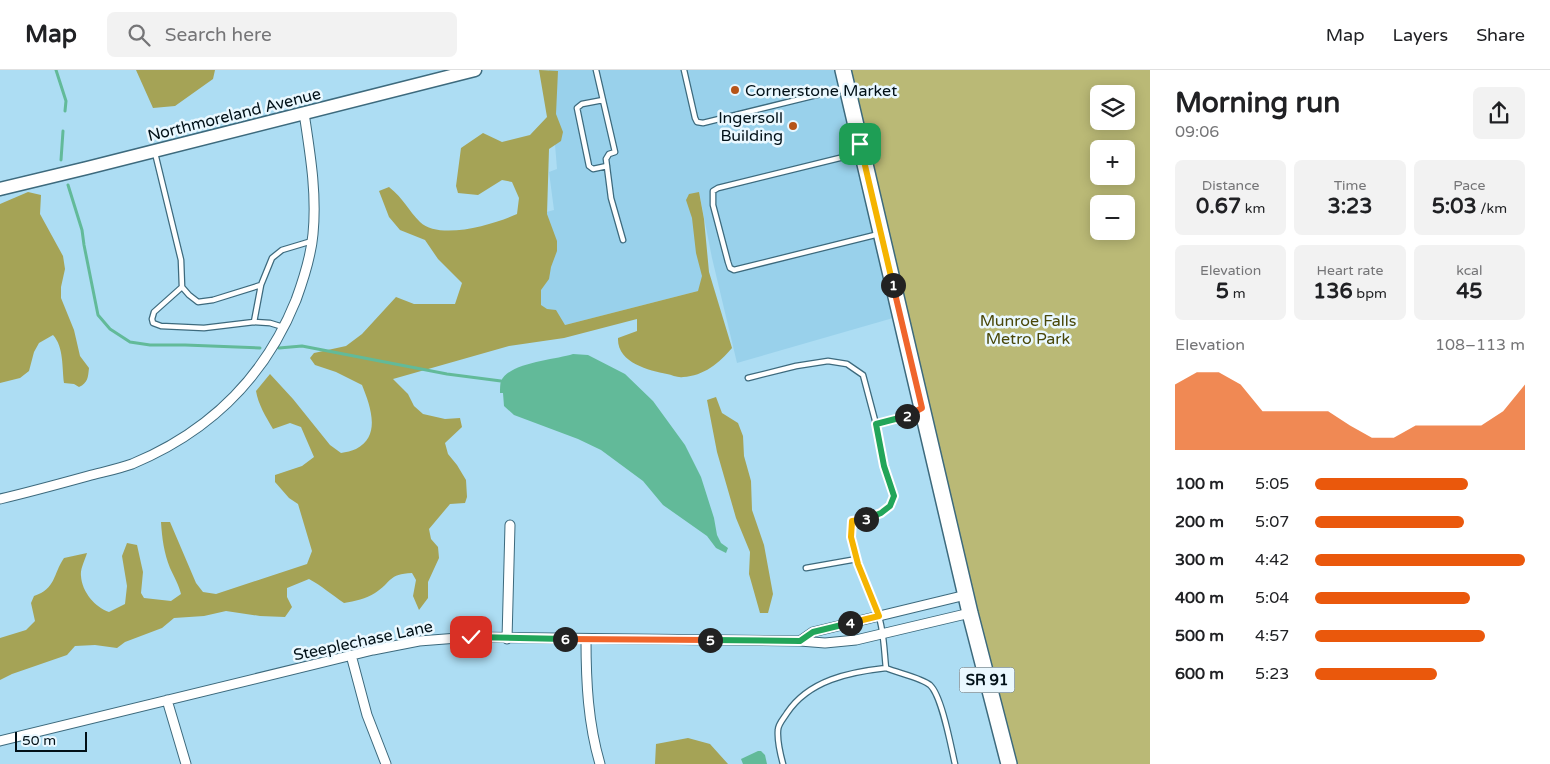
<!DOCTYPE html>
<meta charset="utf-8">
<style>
:root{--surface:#fff;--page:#f2f2f2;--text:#202124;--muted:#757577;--line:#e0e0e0;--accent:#ea580c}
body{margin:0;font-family:"Varela Round",sans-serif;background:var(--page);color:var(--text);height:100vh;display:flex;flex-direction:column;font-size:19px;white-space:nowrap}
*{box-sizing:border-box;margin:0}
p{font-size:16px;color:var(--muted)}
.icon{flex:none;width:28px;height:28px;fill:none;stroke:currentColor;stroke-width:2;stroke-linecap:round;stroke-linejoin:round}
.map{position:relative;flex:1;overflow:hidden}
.side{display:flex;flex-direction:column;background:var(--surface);width:400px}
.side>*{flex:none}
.controls{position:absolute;left:1090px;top:15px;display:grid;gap:10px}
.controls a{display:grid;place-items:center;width:45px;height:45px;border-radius:8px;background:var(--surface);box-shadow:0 2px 12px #0003;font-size:25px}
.scale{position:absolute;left:15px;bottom:12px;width:72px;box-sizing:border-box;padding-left:5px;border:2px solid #011017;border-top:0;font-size:14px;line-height:18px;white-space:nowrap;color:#011017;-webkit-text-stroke:4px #eaf8ff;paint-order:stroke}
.pin{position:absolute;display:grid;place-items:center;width:42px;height:42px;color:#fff;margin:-21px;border-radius:10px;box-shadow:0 2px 8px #0006}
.km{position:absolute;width:25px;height:25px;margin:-12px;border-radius:50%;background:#222;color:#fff;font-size:14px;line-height:25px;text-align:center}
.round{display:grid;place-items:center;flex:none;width:52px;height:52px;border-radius:8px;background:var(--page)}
.overview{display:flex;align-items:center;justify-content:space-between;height:85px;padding:0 25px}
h1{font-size:28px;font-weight:700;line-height:38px}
.figures{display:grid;grid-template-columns:repeat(3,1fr);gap:8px;height:85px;padding:5px 25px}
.figures div{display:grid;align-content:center;border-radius:8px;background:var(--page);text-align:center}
.figures b{font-size:21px;font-weight:700}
.figures small{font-size:14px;font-weight:400}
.figures p{font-size:14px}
.chart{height:140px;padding:10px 25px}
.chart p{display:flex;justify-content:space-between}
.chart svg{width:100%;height:90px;margin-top:5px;fill:var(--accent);opacity:.7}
ul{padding:0 25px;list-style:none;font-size:16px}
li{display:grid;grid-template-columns:80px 60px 1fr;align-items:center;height:38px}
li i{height:12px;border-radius:6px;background:var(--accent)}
header{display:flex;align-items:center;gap:30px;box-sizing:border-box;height:70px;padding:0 25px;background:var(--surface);border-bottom:1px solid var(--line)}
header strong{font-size:24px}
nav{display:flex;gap:28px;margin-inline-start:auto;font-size:18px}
.search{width:350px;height:45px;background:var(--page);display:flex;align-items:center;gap:12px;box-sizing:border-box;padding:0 18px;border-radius:8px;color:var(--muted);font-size:19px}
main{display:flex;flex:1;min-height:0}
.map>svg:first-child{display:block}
.built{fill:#99d1eb}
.green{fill:#bab976;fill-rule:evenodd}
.forest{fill:#a5a356}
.water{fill:#62ba99}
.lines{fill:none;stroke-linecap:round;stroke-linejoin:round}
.stream{stroke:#62ba99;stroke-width:3}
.lane-casing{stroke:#3d6a7d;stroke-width:7}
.street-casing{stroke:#3d6a7d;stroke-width:11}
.secondary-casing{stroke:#3d6a7d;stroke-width:15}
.primary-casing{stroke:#3d6a7d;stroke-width:18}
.lane{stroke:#fff;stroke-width:4.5}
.street{stroke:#fff;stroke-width:9}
.secondary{stroke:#fff;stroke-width:12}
.primary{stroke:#fff;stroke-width:15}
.split-1-casing{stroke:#fff;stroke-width:10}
.split-2-casing{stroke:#fff;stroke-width:10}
.split-3-casing{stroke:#fff;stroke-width:10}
.split-4-casing{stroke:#fff;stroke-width:10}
.split-5-casing{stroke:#fff;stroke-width:10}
.split-6-casing{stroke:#fff;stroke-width:10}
.split-7-casing{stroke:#fff;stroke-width:10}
.split-1{stroke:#f5b400;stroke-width:6}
.split-2{stroke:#f0652b;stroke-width:6}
.split-3{stroke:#22a559;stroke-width:6}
.split-4{stroke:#f5b400;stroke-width:6}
.split-5{stroke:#22a559;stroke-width:6}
.split-6{stroke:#f0652b;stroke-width:6}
.split-7{stroke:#22a559;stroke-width:6}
.poi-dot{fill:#b65418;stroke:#eaf8ff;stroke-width:2}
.labels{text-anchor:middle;stroke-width:5;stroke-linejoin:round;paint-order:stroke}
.shield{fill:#eaf8ff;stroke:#47565d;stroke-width:1}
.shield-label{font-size:15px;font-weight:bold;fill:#011017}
.poi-label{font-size:16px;fill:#011017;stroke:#eaf8ff;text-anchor:start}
.street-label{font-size:16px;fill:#011017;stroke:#eaf8ff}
.park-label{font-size:16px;fill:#494709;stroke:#eaf8ff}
</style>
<header>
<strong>Map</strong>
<div class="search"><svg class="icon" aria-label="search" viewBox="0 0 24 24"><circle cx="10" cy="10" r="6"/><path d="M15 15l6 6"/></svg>Search here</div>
<nav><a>Map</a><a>Layers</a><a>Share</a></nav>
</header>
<main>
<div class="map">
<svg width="1150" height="694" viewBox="0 0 1150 694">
<rect width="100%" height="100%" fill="#adddf3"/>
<!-- built -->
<path class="built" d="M549,0H843L900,246L737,293L712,188L699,122L710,216L698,221L565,255L543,253L532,209L539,144L554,140L549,102L557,99Z"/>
<!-- green -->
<path class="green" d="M843,0H1150V694H1009ZM1099,24H1126V51H1099ZM1099,79H1126V106H1099ZM1099,134H1126V161H1099Z"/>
<!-- forest -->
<path class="forest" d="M136,0H215L213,9L175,36L153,38Z
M539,0L558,1L556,44L563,62L561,71L549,79L547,144L557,171V181L551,197L549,209L541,220V235L547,239L556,240L565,255L698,221L702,206L696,183L692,148L686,130L689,124L699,122L704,149L709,202L732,278C719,293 704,306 683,307C678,308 672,305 667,304C649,300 617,293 618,268L637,261V249L564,268L509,276L393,309L408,324L414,336L423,344L445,349L460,348L462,357L445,373L448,384L457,395L466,410L467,427L465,433L450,434L429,459L431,469L438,477L439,488L428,512V528L419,540L413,526L416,510L412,503C388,504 392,512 375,523C366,529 355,531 344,533C332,525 322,516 309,509L287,518V527L292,537L285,547L260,546L226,541L204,546L174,548L162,558L125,572L117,578L95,575L75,576L67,585L12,604L0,610V568L26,560L35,551L31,533L34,526C56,519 53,504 64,488L87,483C85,490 80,499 81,506C82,522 95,537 109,542L125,534L127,516L122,486L127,473L137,475L143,502L141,523L144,528L171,531L181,524C179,515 174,507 170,498C164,483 162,468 161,452H170L196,513L203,522L216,524L307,494L312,481L298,434L289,428L275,412V405L302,396L314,387L301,357L290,353L273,359C266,347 258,334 256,321L270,304L293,329L330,375L341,383C346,382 352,381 356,379C382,366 370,335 362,315L336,302L315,295L310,288L314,283L346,276L362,264L396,227L414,234H455L462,213L438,189L425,170L400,160L389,147L379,121L389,117C404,129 408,140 420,152C440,171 495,154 517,144L519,128L512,112L502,110L478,125L458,123L456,116L461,78L483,63L502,72L530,65L547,47Z
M28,122L41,125L40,144L63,186L65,199L61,217V228L74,260L80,286L89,298C88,307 88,313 79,317L74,314L64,313C62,298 64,277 53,265L39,273L34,282L29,301L20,308L0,313V134Z
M716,327L722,343L738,353L743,366L744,386L751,411L752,440L764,475L773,524L768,543H760L749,504L750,482L736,448L717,382L707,330Z
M688,668L710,674L728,694H655L656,674Z"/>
<!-- water -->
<path class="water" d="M573,284L588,285L625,304L653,331L685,375L701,407L714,448L717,465L721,473L728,478L726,483L716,478L707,466L663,435L643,411L601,380L578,369L514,345L504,336L503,323H500C500,319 500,314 501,311C510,292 555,290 573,284Z
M758,681H761L765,685L767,694H743L741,689Z"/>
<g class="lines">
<!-- stream -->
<path class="stream" d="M56,0L66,31L65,41
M61,90L63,61
M68,115L82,160L84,175L98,245L110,259L130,272L150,275H185L260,278
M279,278L302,276L447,304L501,311"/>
<!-- lane casing -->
<g class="lane-casing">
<path id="lane" d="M596,0L615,82L609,84L606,89L611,128L623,170
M684,0L695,48L697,52L703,53L845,18
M603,30L582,34L577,38L589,96L593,99L607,96
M155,83L181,190L182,217L189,225L198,232L213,230L261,215L272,188L282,180L312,171
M860,83L718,118L713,121V135L728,192L730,198L734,200L879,164
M182,217L154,242L152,249L153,253L161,256L204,258L254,252L270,253L283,257
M254,252L261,215
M748,308L796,296L828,291L847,294L863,305L876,354
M806,498L857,489
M886,598C898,603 922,608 930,615C942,626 951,677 955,694
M783,694C780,683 777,671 778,660C778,654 784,648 787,643C809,610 850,602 886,598C884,580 884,560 878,544C867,511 850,487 852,451C866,449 891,445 893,427C894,418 887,405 885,396C881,382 879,368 876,354L907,346L919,340"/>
</g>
<!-- street casing -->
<g class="street-casing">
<path id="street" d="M0,429C30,422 59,414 88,406C103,402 118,399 132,394C209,362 265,307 296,230C304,208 311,187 313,164C317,123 310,83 304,43
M507,569L510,455
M586,569C586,612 588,653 600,694
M800,571L813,562L966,525
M351,585L367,645L386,694
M167,630L186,694
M0,671L373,580L419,571L471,567L800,571L825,573L856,570L970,543"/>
</g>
<!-- secondary casing -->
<g class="secondary-casing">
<path id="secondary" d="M0,119L87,98L475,0"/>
</g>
<!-- primary casing -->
<g class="primary-casing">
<path id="primary" d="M843,0L970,543L1009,694"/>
</g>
<!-- lane -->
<use href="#lane" class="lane"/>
<!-- street -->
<use href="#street" class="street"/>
<!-- secondary -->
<use href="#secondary" class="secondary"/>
<!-- primary -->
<use href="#primary" class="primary"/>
</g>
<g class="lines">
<!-- split-1 casing -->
<g class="split-1-casing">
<path id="split-1" d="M860,74L893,215"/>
</g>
<!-- split-2 casing -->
<g class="split-2-casing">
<path id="split-2" d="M893,215L922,338L907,346"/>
</g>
<!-- split-3 casing -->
<g class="split-3-casing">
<path id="split-3" d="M866,449L881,443L890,436L894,426L884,396L876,354L907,346"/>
</g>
<!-- split-4 casing -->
<g class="split-4-casing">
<path id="split-4" d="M850,553L879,546L858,494L851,467L852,451L866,449"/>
</g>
<!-- split-5 casing -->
<g class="split-5-casing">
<path id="split-5" d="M710,570L800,571L813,562L850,553"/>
</g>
<!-- split-6 casing -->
<g class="split-6-casing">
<path id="split-6" d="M565,569L710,570"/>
</g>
<!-- split-7 casing -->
<g class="split-7-casing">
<path id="split-7" d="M471,567L565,569"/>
</g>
<!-- split-1 -->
<use href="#split-1" class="split-1"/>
<!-- split-2 -->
<use href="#split-2" class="split-2"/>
<!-- split-3 -->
<use href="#split-3" class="split-3"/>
<!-- split-4 -->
<use href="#split-4" class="split-4"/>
<!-- split-5 -->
<use href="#split-5" class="split-5"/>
<!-- split-6 -->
<use href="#split-6" class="split-6"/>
<!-- split-7 -->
<use href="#split-7" class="split-7"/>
</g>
<!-- markers -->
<g class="poi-dot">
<circle cx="735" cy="20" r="5"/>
<circle cx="793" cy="56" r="5"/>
</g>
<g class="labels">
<!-- shield labels -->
<rect class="shield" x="959.5" y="597.5" width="55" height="25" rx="4"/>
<g class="shield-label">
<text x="987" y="615">SR 91</text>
</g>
<!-- poi labels -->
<g class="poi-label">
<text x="745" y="26">Cornerstone Market</text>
<text x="783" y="53" text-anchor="end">Ingersoll<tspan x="783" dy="18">Building</tspan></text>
</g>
<!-- street labels -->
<g class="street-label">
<text transform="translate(234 44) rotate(-14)" y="6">Northmoreland Avenue</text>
<text transform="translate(363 570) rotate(-12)" y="6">Steeplechase Lane</text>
</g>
<!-- park labels -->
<g class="park-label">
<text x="1028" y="256">Munroe Falls<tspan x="1028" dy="18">Metro Park</tspan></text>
</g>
</g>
</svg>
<div class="controls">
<a><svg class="icon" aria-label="layers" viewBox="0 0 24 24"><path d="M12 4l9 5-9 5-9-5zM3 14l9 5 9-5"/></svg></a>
<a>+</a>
<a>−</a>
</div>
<div class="scale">50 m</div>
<div class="pin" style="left:860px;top:74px;background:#1e9e55"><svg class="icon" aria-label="arrive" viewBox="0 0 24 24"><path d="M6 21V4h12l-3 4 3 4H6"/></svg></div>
<div class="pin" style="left:471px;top:567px;background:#d93025"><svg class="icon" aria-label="check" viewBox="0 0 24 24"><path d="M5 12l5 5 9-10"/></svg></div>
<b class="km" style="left:893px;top:215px">1</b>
<b class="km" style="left:907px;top:346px">2</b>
<b class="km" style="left:866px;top:449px">3</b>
<b class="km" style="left:850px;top:553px">4</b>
<b class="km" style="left:710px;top:570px">5</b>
<b class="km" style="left:565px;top:569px">6</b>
</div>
<section class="side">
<div class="overview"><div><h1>Morning run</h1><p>09:06</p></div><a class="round"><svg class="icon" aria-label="share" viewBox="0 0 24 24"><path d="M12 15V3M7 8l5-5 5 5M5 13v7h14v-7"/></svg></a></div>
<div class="figures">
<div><p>Distance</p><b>0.67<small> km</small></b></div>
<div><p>Time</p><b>3:23</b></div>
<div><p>Pace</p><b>5:03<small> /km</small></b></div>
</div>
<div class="figures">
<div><p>Elevation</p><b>5<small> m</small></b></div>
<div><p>Heart rate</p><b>136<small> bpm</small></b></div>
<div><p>kcal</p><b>45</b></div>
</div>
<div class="chart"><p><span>Elevation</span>108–113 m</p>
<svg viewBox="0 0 160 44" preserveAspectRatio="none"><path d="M0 44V12L10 6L20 6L30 12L40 25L50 25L60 25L70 25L80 32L90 38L100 38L110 32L120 32L130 32L140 32L150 25L160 12V44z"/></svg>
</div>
<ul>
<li><b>100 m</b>5:05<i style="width:73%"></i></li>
<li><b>200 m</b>5:07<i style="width:71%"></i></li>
<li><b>300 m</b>4:42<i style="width:100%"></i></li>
<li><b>400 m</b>5:04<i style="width:74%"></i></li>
<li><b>500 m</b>4:57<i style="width:81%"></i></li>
<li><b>600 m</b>5:23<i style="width:58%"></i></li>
</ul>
</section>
</main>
